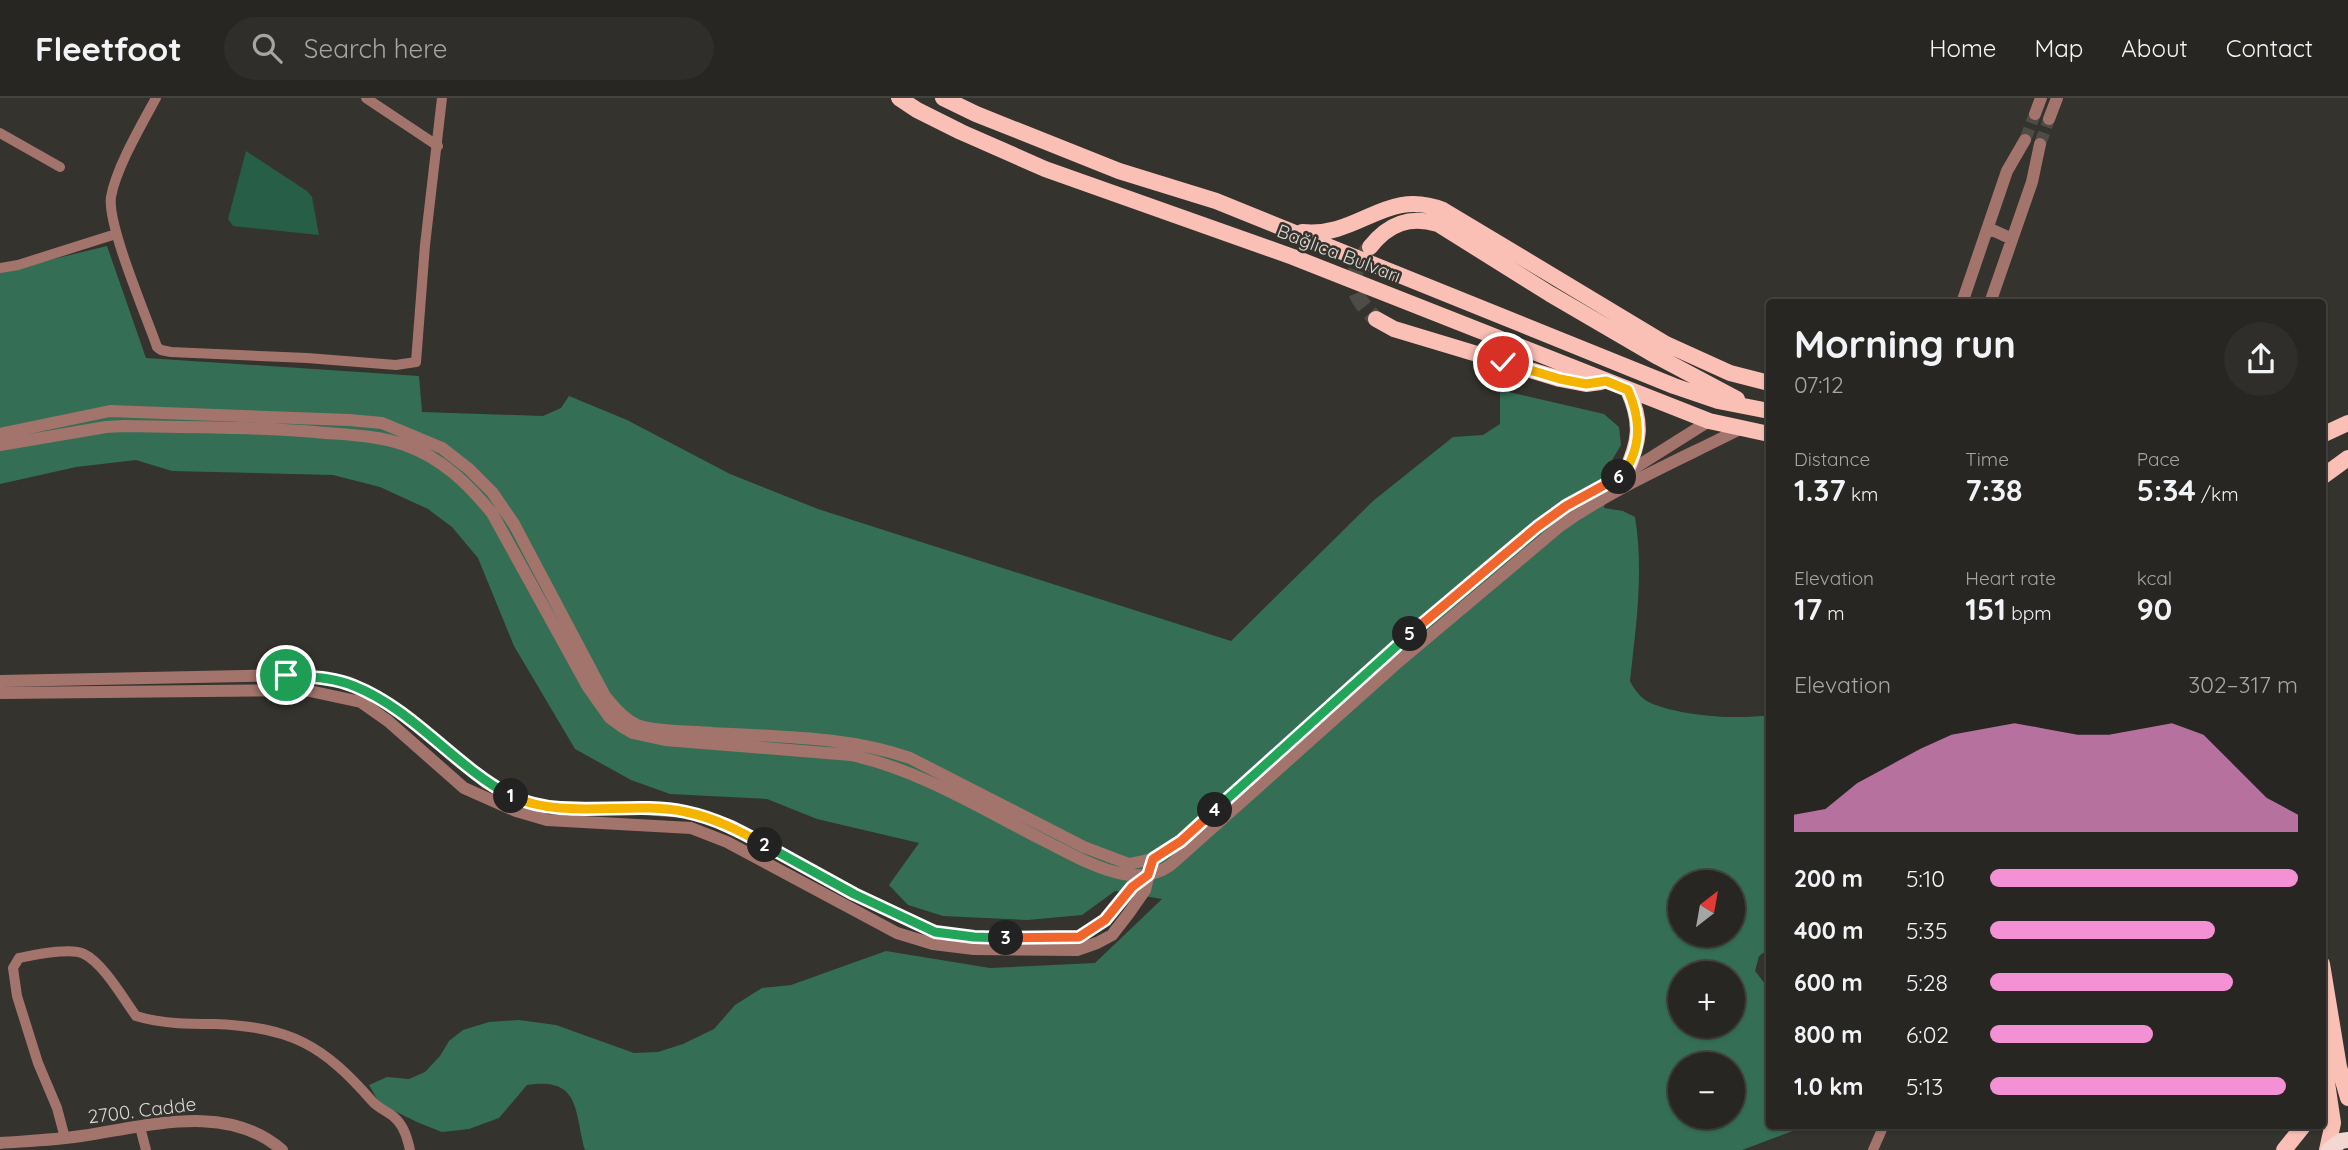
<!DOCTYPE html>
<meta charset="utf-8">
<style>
:root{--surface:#272622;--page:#2f2e2a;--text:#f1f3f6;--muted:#a4a5a5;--line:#434340;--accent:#f491d4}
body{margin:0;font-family:Quicksand,sans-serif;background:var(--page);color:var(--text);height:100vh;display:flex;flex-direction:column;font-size:26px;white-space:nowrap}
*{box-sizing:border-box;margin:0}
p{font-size:23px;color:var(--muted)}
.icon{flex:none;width:38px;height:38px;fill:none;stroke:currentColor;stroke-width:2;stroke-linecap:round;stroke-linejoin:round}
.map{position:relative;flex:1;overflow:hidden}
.details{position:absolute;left:1766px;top:201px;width:560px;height:830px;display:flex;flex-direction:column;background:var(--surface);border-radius:7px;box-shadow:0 2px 5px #0004,0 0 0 2px var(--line)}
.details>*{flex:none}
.needle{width:46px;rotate:31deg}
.fabs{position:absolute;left:1668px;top:772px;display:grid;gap:14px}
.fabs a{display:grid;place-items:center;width:77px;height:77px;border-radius:50%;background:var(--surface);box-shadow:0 2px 5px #0004,0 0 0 2px var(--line);font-size:35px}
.pin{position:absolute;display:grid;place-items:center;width:60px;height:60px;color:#fff;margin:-30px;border:4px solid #fff;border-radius:50%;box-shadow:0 2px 7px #0007}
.km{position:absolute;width:35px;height:35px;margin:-18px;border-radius:50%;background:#222;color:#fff;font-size:19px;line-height:35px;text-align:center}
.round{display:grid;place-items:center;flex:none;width:74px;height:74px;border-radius:37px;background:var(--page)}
.overview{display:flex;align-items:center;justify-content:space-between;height:119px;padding:0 28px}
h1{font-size:38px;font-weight:700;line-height:52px}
.stats{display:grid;grid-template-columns:repeat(3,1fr);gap:10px;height:119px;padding:7px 28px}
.stats div{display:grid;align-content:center}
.stats b{font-size:30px;font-weight:700}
.stats small{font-size:19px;font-weight:400}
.stats p{font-size:19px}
.chart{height:196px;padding:14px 28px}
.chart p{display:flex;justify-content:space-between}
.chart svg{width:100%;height:126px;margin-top:7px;fill:var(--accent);opacity:.7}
ul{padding:0 28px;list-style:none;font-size:23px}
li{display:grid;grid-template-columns:112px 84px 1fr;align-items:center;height:52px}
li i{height:18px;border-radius:9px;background:var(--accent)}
header{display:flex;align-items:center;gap:42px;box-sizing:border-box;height:98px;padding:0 35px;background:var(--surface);border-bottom:2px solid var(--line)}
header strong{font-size:33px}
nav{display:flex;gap:38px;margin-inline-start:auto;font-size:24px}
.search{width:490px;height:63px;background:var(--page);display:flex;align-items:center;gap:18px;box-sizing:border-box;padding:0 24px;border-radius:38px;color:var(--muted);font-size:26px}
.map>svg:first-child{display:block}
.green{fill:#275e47}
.forest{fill:#346f55;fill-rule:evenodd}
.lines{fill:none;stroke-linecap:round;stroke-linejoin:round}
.tertiary-tunnel{stroke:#4d4c46;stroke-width:12;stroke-dasharray:12 6;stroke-linecap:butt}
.primary-tunnel{stroke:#4d4c46;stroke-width:16;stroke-dasharray:16 8;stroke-linecap:butt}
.minor{stroke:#a3746c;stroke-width:10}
.tertiary{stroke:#a3746c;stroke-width:12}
.primary{stroke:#fabfb5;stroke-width:16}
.trunk{stroke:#f4d6d2;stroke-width:16}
.split-1-casing{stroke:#fff;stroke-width:14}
.split-2-casing{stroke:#fff;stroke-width:14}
.split-3-casing{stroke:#fff;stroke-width:14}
.split-4-casing{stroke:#fff;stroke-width:14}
.split-5-casing{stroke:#fff;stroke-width:14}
.split-6-casing{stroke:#fff;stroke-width:14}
.split-7-casing{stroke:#fff;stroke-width:14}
.split-1{stroke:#22a559;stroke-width:9}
.split-2{stroke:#f5b400;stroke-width:9}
.split-3{stroke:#22a559;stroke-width:9}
.split-4{stroke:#f0652b;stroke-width:9}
.split-5{stroke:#22a559;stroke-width:9}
.split-6{stroke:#f0652b;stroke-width:9}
.split-7{stroke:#f5b400;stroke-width:9}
.labels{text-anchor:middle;stroke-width:5;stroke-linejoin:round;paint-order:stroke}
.street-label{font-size:19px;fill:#d8d7d3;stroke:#34332d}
</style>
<header>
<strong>Fleetfoot</strong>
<div class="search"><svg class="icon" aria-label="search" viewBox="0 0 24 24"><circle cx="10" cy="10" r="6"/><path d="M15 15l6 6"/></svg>Search here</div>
<nav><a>Home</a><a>Map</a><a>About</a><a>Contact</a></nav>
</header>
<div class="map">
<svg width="2348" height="1052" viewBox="0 0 2348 1052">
<rect width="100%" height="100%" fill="#34332d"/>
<!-- green -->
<path class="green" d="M246,53L307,93L312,99L319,137L233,128L228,121Z"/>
<!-- forest -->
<path class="forest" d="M107,148L146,260L419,278L422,314L543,318L561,310L569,298L627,322L730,376L818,411L1231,543L1373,403L1453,339L1483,337L1500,326V292L1604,316L1619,329L1621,347L1608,369L1604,410L1623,413L1635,419C1644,474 1636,528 1630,583C1635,593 1642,602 1653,606C1683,618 1737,622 1769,617V851L1759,858L1755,873L1769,891V1027H1809L1742,1052H585C574,1013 581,979 527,987L499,1020L469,1031L442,1034L419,1025L380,1006L369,987L387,979L409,981L425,974L440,958L449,943L463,932L489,924L519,922L556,927L634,955L658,954L683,946L714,931L735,907L762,890L791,887L886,853L990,870L1095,865L1162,801L1115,793L1082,817L1027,822L943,818L908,807L889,787L919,745L817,721L767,701L670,696L631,682L575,651L514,548L478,460L452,429L428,411L380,389L333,377L172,373L136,362L76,369L0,386V174ZM1680,784H1732V836H1680ZM1680,875H1732V928H1680ZM1680,966H1732V1018H1680Z"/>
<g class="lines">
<!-- tertiary-tunnel -->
<path class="tertiary-tunnel" d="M2025,42L2035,16
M2040,46L2049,21"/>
<!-- primary-tunnel -->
<path class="primary-tunnel" d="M1368,151C1346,180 1351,197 1376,221"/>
<!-- minor -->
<path class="minor" d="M156,0C142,26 116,70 111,99C107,127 146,217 157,249L161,252L171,254L307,260L396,267L416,264L425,147L442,0
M366,0L438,48
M0,35L60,69
M0,170L18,167L116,136
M140,1029L146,1052
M65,1040L57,1010L38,965L17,898L13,870L19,860C35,857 70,849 84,856C103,865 123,900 136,918C162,926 189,926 215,926C291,929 323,947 372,1003C378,1010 387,1013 394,1019C404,1028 407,1039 410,1052
M1873,1052L1884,1027"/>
<!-- tertiary -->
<path class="tertiary" d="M2035,16L2041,0
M2049,21L2057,0
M1988,130L2012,141
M1962,205L2007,73L2025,42
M1990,205L2032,84L2040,46
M0,336L110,313L349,322L382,325L442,350L469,371L492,394L514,426L605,598C614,609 624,621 637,627C654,634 693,633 712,635C779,639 846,638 910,660L1084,749L1129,766L1153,761L1181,743L1378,564L1537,429L1566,408L1625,376L1709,323
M0,347L106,329L124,328C191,329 259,329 326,335C353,337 380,338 405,347C442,360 468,386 492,415L588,589L610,620L621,628L633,635L665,642L851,657C920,672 982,711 1045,743C1069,755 1096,771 1123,776C1142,779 1159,777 1173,765L1396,566L1560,428C1615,389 1679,362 1740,331
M0,583L286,577L330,581L354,587L382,601L408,620L486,685L515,700L548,709L628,710L685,714L732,728L854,795L935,834L974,840L1079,839L1105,822L1132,789L1148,777
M0,595L305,592L361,604L388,623L464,690L516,713L547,722L691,730L727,744L897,835L933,846L974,851L1077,852L1097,845L1112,837L1129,815L1145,792L1150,771
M0,1045C27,1043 54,1042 81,1038C146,1029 226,1003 282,1052"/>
<!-- primary -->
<path class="primary" d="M899,0L917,12L961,34L1045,71L1293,159L1709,323L1769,336
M943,0L976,16L1119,73L1216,103L1674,288L1718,303L1769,313
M1302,134C1360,140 1385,89 1443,112L1666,246L1730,275L1769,285
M1370,149C1389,125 1410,118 1438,126L1550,196L1658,259L1737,301
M1376,221L1394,231L1560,281L1586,286L1601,284
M2322,337L2348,325
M1625,376C1640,344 1643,325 1628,292
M2322,379L2348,360
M2322,866L2339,969L2348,1000
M2322,951L2333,1025L2327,1052
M2284,1052L2304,1027"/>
<!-- trunk -->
<path class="trunk" d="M2329,1052L2341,1043L2348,1042"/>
</g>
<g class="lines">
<!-- split-1 casing -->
<g class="split-1-casing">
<path id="split-1" d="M286,577C309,579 333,579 354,588C414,612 454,668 511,698"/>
</g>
<!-- split-2 casing -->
<g class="split-2-casing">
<path id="split-2" d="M511,698C565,723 629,702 686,714C715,720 740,733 765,747"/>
</g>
<!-- split-3 casing -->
<g class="split-3-casing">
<path id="split-3" d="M765,747L854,796L935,834L974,839L1006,840"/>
</g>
<!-- split-4 casing -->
<g class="split-4-casing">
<path id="split-4" d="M1006,840L1079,839L1105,822L1132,789L1148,777L1153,761L1181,743L1215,712"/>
</g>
<!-- split-5 casing -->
<g class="split-5-casing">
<path id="split-5" d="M1215,712L1410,536"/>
</g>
<!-- split-6 casing -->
<g class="split-6-casing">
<path id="split-6" d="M1410,536L1537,429L1566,408L1619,379"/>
</g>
<!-- split-7 casing -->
<g class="split-7-casing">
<path id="split-7" d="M1503,264L1560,281L1586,286L1606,283L1628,292C1638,315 1642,338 1631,362C1628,369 1626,375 1619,379"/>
</g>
<!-- split-1 -->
<use href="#split-1" class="split-1"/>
<!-- split-2 -->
<use href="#split-2" class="split-2"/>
<!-- split-3 -->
<use href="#split-3" class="split-3"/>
<!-- split-4 -->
<use href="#split-4" class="split-4"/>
<!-- split-5 -->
<use href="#split-5" class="split-5"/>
<!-- split-6 -->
<use href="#split-6" class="split-6"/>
<!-- split-7 -->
<use href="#split-7" class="split-7"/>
</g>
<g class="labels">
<!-- street labels -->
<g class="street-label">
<text transform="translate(1339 155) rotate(21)" y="7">Bağlıca Bulvarı</text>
<text transform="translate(142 1012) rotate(-7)" y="7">2700. Cadde</text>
</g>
</g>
</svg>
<div class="fabs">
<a><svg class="needle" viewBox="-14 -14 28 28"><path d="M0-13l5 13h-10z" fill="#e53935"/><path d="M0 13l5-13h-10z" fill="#a4a5a5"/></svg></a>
<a>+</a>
<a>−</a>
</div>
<div class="pin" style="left:286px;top:577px;background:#1e9e55"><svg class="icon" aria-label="arrive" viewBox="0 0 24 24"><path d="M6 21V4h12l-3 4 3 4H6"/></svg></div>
<div class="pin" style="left:1503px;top:264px;background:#d93025"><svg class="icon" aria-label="check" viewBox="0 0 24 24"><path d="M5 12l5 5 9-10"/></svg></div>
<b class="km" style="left:511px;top:698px">1</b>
<b class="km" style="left:765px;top:747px">2</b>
<b class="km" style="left:1006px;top:840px">3</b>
<b class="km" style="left:1215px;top:712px">4</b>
<b class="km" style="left:1410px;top:536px">5</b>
<b class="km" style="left:1619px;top:379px">6</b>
<section class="details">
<div class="overview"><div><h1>Morning run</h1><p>07:12</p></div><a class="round"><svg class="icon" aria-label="share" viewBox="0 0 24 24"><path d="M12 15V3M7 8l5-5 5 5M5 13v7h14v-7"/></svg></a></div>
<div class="stats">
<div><p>Distance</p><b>1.37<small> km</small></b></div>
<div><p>Time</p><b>7:38</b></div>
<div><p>Pace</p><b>5:34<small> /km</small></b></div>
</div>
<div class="stats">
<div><p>Elevation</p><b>17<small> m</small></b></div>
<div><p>Heart rate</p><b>151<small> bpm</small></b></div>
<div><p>kcal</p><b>90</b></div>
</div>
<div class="chart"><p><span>Elevation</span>302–317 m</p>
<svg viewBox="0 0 160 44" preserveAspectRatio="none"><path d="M0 44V38L10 36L20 27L30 21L40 15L50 10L60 8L70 6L80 8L90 10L100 10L110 8L120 6L130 10L140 21L150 32L160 38V44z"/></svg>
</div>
<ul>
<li><b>200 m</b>5:10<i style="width:100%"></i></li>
<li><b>400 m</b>5:35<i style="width:73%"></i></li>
<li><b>600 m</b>5:28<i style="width:79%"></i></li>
<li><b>800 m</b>6:02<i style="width:53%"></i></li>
<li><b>1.0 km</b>5:13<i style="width:96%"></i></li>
</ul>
</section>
</div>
